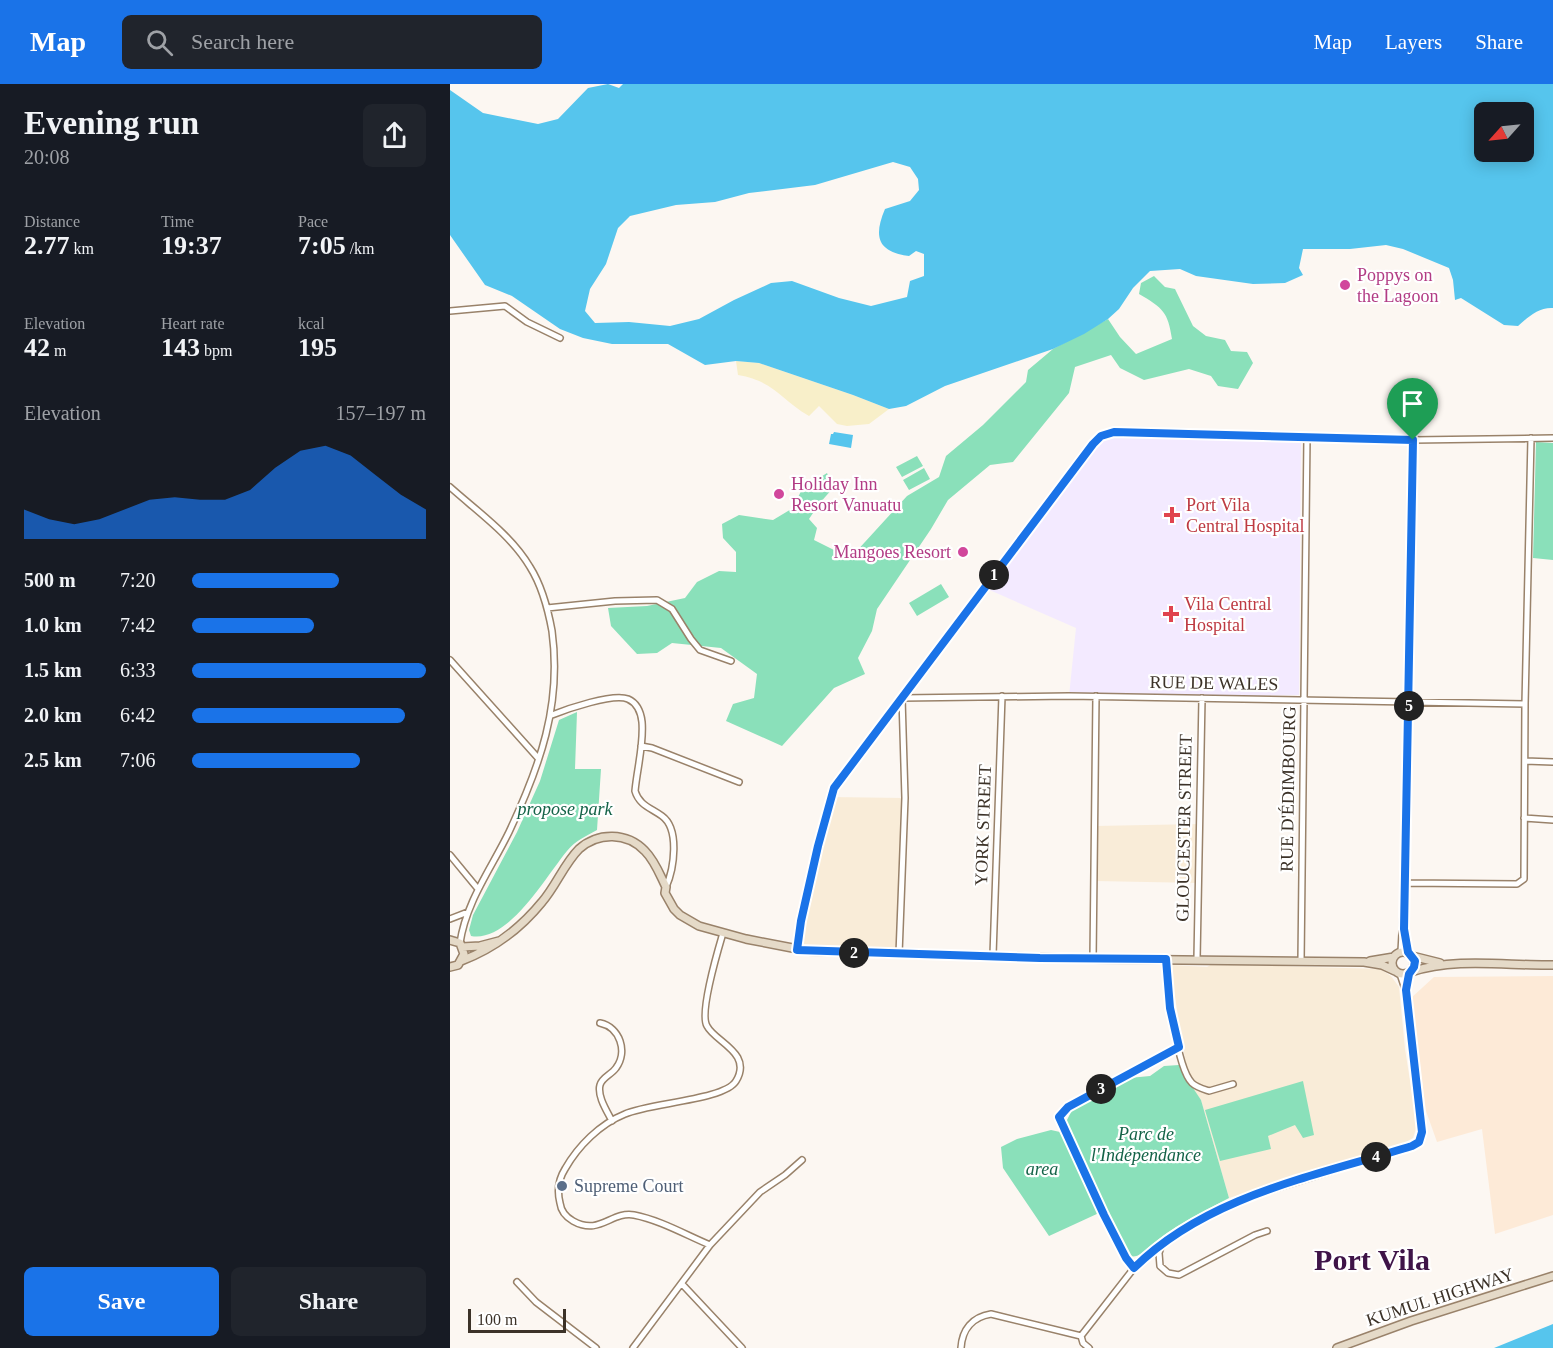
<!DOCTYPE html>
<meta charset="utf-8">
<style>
:root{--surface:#171b24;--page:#20242c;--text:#f1f3f6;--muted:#9ea1a6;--accent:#1a73e8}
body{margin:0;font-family:"Times New Roman",serif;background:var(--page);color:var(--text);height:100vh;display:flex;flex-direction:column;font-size:22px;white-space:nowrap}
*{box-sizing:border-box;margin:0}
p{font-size:20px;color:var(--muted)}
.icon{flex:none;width:33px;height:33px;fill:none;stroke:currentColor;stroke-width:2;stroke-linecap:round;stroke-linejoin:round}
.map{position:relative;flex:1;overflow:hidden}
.sheet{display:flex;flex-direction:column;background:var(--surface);width:450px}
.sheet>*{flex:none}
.needle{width:39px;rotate:243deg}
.tools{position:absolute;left:1024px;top:18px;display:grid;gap:12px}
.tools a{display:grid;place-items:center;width:60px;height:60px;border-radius:9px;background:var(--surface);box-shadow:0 3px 15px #0003;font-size:30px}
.scale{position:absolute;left:18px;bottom:15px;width:98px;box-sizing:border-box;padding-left:6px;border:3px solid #3c3228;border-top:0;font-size:16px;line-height:21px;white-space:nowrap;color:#3c3228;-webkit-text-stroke:4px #fff;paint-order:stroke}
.pin{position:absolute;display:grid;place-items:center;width:51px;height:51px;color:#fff;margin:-62px -26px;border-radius:50% 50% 50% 0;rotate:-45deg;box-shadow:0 0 6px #0007}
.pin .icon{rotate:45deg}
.km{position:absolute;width:30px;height:30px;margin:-15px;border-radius:50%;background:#222;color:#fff;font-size:16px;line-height:30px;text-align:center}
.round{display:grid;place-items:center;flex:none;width:63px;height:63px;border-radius:9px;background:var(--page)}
.summary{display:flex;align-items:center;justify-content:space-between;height:102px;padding:0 24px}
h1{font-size:33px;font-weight:600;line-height:45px}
.metrics{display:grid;grid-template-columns:repeat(3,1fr);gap:9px;height:102px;padding:6px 24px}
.metrics div{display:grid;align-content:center}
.metrics b{font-size:26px;font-weight:600}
.metrics small{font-size:16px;font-weight:400}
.metrics p{font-size:16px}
.chart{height:168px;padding:12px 24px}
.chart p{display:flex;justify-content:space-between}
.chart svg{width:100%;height:108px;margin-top:6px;fill:var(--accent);opacity:.7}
.cta{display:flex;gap:12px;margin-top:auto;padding:12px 24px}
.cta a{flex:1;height:69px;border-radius:9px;background:var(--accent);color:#fff;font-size:24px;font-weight:600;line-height:69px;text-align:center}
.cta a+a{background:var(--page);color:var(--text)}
ul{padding:0 24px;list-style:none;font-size:20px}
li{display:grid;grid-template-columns:96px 72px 1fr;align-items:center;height:45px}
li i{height:15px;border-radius:8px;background:var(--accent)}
header{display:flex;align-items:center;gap:36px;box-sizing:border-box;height:84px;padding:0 30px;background:var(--accent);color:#fff}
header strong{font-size:28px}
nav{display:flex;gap:33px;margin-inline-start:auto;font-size:21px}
.search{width:420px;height:54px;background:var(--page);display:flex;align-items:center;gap:15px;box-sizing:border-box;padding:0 21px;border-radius:9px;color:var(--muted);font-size:22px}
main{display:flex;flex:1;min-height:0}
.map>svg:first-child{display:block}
.built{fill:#fdead7}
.education{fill:#f9ecd8}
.medical{fill:#f3eaff}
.green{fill:#8ae0ba}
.sand{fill:#f8efc9}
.water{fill:#56c5ed;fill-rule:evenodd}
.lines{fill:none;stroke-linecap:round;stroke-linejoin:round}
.street-casing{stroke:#99826a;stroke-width:8}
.secondary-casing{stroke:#99826a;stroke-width:10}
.street{stroke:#fff;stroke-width:5}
.secondary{stroke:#e5dac8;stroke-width:7}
.route-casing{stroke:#fff;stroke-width:12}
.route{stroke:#1a73e8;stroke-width:8}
.hotel-dot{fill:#d1479c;stroke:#fff;stroke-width:2}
.health-dot{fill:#e0444e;stroke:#fff;stroke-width:2}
.service-dot{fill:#5c6f8a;stroke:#fff;stroke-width:2}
.labels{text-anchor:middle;stroke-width:4.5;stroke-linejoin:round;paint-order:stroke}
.hotel-label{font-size:18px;fill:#b23c85;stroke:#fff;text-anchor:start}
.health-label{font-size:18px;fill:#be3a42;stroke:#fff;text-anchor:start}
.street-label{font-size:18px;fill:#3c3228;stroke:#fff}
.park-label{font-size:18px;font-style:italic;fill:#146348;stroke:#fff}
.service-label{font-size:18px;fill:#4e5e75;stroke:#fff;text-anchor:start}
.town-label{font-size:30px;font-weight:bold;fill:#3f1448;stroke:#fff}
</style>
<header>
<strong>Map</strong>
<div class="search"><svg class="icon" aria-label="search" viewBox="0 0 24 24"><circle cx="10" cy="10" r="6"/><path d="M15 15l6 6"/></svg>Search here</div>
<nav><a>Map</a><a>Layers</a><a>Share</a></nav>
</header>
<main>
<section class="sheet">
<div class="summary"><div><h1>Evening run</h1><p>20:08</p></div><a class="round"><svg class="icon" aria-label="share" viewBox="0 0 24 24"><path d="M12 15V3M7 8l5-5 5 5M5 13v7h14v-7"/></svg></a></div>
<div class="metrics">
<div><p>Distance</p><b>2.77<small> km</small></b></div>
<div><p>Time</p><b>19:37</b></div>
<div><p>Pace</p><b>7:05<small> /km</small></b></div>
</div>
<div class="metrics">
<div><p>Elevation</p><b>42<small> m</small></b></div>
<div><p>Heart rate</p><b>143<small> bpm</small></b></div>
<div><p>kcal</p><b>195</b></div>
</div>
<div class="chart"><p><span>Elevation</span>157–197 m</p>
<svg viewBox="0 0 160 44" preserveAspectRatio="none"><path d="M0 44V32L10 36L20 38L30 36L40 32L50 28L60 27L70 28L80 28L90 24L100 15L110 8L120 6L130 10L140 18L150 26L160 32V44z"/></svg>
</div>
<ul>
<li><b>500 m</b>7:20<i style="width:63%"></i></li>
<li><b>1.0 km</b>7:42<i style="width:52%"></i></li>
<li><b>1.5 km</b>6:33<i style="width:100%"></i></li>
<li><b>2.0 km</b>6:42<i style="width:91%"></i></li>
<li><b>2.5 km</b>7:06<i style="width:72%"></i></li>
</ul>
<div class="cta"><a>Save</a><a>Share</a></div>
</section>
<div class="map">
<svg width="1103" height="1264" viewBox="0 0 1103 1264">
<rect width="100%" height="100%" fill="#fcf7f2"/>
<!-- built -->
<path class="built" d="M1103,892V1131L1045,1150L1032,1045L987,1058L976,1027L961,914L984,893Z"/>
<!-- education -->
<path class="education" d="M380,713L455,714L449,870L347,866Z
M749,740V799L645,797V742Z
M762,880L930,885L941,892L949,903L955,965L967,1041L963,1054L951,1061L779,1114L751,1016L742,1004L737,987L721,889L722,881L757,883Z"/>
<!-- medical -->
<path class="medical" d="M660,352L851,358L849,611L732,613L619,612L626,544L535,504L650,359Z"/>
<!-- green -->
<path class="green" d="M704,192L715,203L725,205L743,242L756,252L775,256L781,267L797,268L803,279L788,305L768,302L761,292L739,285L694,296L670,284L661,271L625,283L619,309L563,378L540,381L498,416L481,445L427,525L422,547L408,574L415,590L384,604L332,662L276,637L283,620L304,614L307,590L271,564L222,559L207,569L187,570L161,542L158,524L197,522L235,514L247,498L269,487L286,488V468L273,454L272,440L289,431L323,436L343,424L352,405L377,389L383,404L369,420L359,435L367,444L364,456L388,468L404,470L457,412L489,393L496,372L533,341L576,298L578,286L603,265L658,235L670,253L686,270L722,255C718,228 713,224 689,210L691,199Z
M1086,358L1103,359V476L1083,474Z
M467,372L473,382L452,393L446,383Z
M474,384L480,395L459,406L453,396Z
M491,500L499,513L467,532L459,519Z
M127,628L125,685H151L147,746C136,752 125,757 117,767C96,792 59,859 21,852L19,846L23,831L67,748L90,697L109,636Z
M729,981L735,992L751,1016L779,1114C751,1129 723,1142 699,1163C692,1169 688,1174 679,1172L665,1148L615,1040L622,1026L679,994L700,992L714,982Z
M853,997L864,1051L853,1054L845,1041L818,1052L821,1065L770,1077L755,1026Z
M601,1046L610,1048L649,1129L599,1152L553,1084L551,1063L567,1055Z"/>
<!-- sand -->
<path class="sand" d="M286,277L309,279L403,311L439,325L419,340L397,342L387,340L369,322L359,332C330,315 324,297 288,291Z"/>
<!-- water -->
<path class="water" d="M158,0L169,4L173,0H1103V224C1089,223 1078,233 1068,242L1054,241L1011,214L1005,216L1003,196L999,184L953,165L936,161L900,165H853L849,184L853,191L835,199L803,200L746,192L730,185L700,187L683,204L669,225L658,235L634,250L603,265L495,302L456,322L439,325L403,311L309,279L286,277L255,281L218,260H162L133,254L110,245L62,212L35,201L0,151V6L33,29L88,40L108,35L138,4ZM1035,28H1074V68H1035ZM443,78L460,83L468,95L469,106L460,117L435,125C423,153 428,168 459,172L466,167L474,170V192L460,197L457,213L421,222L389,214L342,197L321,199L284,216L249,235L220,242L179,238L145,239L135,227L140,205L156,180L168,144L180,132L226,121L265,118L299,109L365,101Z
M384,348L403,351L401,364L379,360L381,350H383Z
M1103,1240V1264H1044Z"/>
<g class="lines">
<!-- street casing -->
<g class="street-casing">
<path id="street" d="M0,227L55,222L77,238L110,254
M0,403C28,428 61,451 80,483C92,502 98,525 102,547C112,621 90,682 59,748C41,785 16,818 10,859
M97,524L165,517L207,516L222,525L241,555L250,566L281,577
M0,576L88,674
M452,614L619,612L1075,620
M102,631C117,625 163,609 178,615C187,619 191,629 192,638C194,660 187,685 185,707C189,721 201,724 212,732C230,745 224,785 216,803
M191,662L202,664L289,698
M1075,677L1103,678
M1074,734L1103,736
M0,771L28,805
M955,799L1067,800L1074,795L1075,620L1081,354
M0,835L18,828
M954,849L958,868
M347,866L351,837L368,762L384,704L643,360L651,352L664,348L963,356L1103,354
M951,867L955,799L963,356
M449,870L455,714L452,614
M543,871L552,612
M643,875L646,612
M716,875C717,899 726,983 742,999C746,1003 753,1005 759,1007L783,1000
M747,875L752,614
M851,877L857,353
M956,904L959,890
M150,939C170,943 178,968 166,984C161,991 152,993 150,1001C147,1012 157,1027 162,1037
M712,1160L709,1169L710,1182L718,1189L729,1191L805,1151L817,1147
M260,1161L310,1108L335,1091L352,1076
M684,1184L676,1174L654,1131L609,1033L618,1023L729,963
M67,1198L86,1218L146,1264
M232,1200L292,1264
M631,1252L684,1184L712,1159L746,1137L783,1118L962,1062L969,1058L972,1048L957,911L950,890
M183,1264L260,1161C236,1151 210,1136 184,1131C161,1127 150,1152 123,1137C116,1133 111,1127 110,1119C107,1107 108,1096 115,1085C128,1062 150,1040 175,1030C199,1019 275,1016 286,997C303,969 265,958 257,942C249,929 268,866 273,849
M511,1264C512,1246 522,1233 541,1230L631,1252L633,1259L639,1264"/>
</g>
<!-- secondary casing -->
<g class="secondary-casing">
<path id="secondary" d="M0,856L10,859L14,870L8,881L0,883
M12,863L30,862L49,857
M942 879a11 11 0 1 1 22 0a11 11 0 1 1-22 0Z
M962,872L990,879
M11,877C43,865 70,845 92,818C106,802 114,780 129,765C148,748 177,748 195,767C205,777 210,791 216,803L215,809L224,825L230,831L249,842L296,855L358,867L643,875L914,878L932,881L945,887
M920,877L944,873
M961,888C1006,873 1057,882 1103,881
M887,1264L961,1237L1103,1192"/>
</g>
<!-- street -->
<use href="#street" class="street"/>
<!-- secondary -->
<use href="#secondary" class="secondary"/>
</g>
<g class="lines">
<!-- route casing -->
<g class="route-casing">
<path id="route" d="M664,348L963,356L954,845L958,868L965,877L964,883L959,890L956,906L972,1048L969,1058L962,1062C866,1092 758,1111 684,1184L676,1174L654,1131L609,1033L618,1023L729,963L720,924L716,875L590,874L347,866L351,837L368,762L384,704L643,360L651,352Z"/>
</g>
<!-- route -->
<use href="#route" class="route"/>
</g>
<!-- markers -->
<g class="hotel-dot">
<circle cx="895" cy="201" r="6"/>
<circle cx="329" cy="410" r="6"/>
<circle cx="513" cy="468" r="6"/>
</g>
<g class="health-dot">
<path d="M719 422h6v6h6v6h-6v6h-6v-6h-6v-6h6z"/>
<path d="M718 521h6v6h6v6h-6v6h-6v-6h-6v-6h6z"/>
</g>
<circle class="service-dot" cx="112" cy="1102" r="6"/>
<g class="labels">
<!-- hotel labels -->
<g class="hotel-label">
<text x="907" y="197">Poppys on<tspan x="907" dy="21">the Lagoon</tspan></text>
<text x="341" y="406">Holiday Inn<tspan x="341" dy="21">Resort Vanuatu</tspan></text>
<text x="501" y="474" text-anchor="end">Mangoes Resort</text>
</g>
<!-- health labels -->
<g class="health-label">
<text x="736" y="427">Port Vila<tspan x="736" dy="21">Central Hospital</tspan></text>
<text x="734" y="526">Vila Central<tspan x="734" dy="21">Hospital</tspan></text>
</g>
<!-- street labels -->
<g class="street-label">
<text transform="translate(764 599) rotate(1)" y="6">RUE DE WALES</text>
<text transform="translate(838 705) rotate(-89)" y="6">RUE D'ÉDIMBOURG</text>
<text transform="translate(533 741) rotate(-88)" y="6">YORK STREET</text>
<text transform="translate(734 744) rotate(-89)" y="6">GLOUCESTER STREET</text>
<text transform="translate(990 1213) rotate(-18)" y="6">KUMUL HIGHWAY</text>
</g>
<!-- park labels -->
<g class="park-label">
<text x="115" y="731">propose park</text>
<text x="696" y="1056">Parc de<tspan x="696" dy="21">l'Indépendance</tspan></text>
<text x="592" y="1091">area</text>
</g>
<!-- service labels -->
<g class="service-label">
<text x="124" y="1108">Supreme Court</text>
</g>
<!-- town labels -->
<g class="town-label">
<text x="922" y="1186">Port Vila</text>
</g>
</g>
</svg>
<div class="tools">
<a><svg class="needle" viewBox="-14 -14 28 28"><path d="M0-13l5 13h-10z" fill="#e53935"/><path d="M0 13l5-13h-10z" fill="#9ea1a6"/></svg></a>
</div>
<div class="scale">100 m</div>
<div class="pin" style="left:963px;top:356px;background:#1e9e55"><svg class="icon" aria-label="arrive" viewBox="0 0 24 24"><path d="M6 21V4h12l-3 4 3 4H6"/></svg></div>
<b class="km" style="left:544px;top:491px">1</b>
<b class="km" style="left:404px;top:869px">2</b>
<b class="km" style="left:651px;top:1005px">3</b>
<b class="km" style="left:926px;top:1073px">4</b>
<b class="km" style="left:959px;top:622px">5</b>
</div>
</main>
